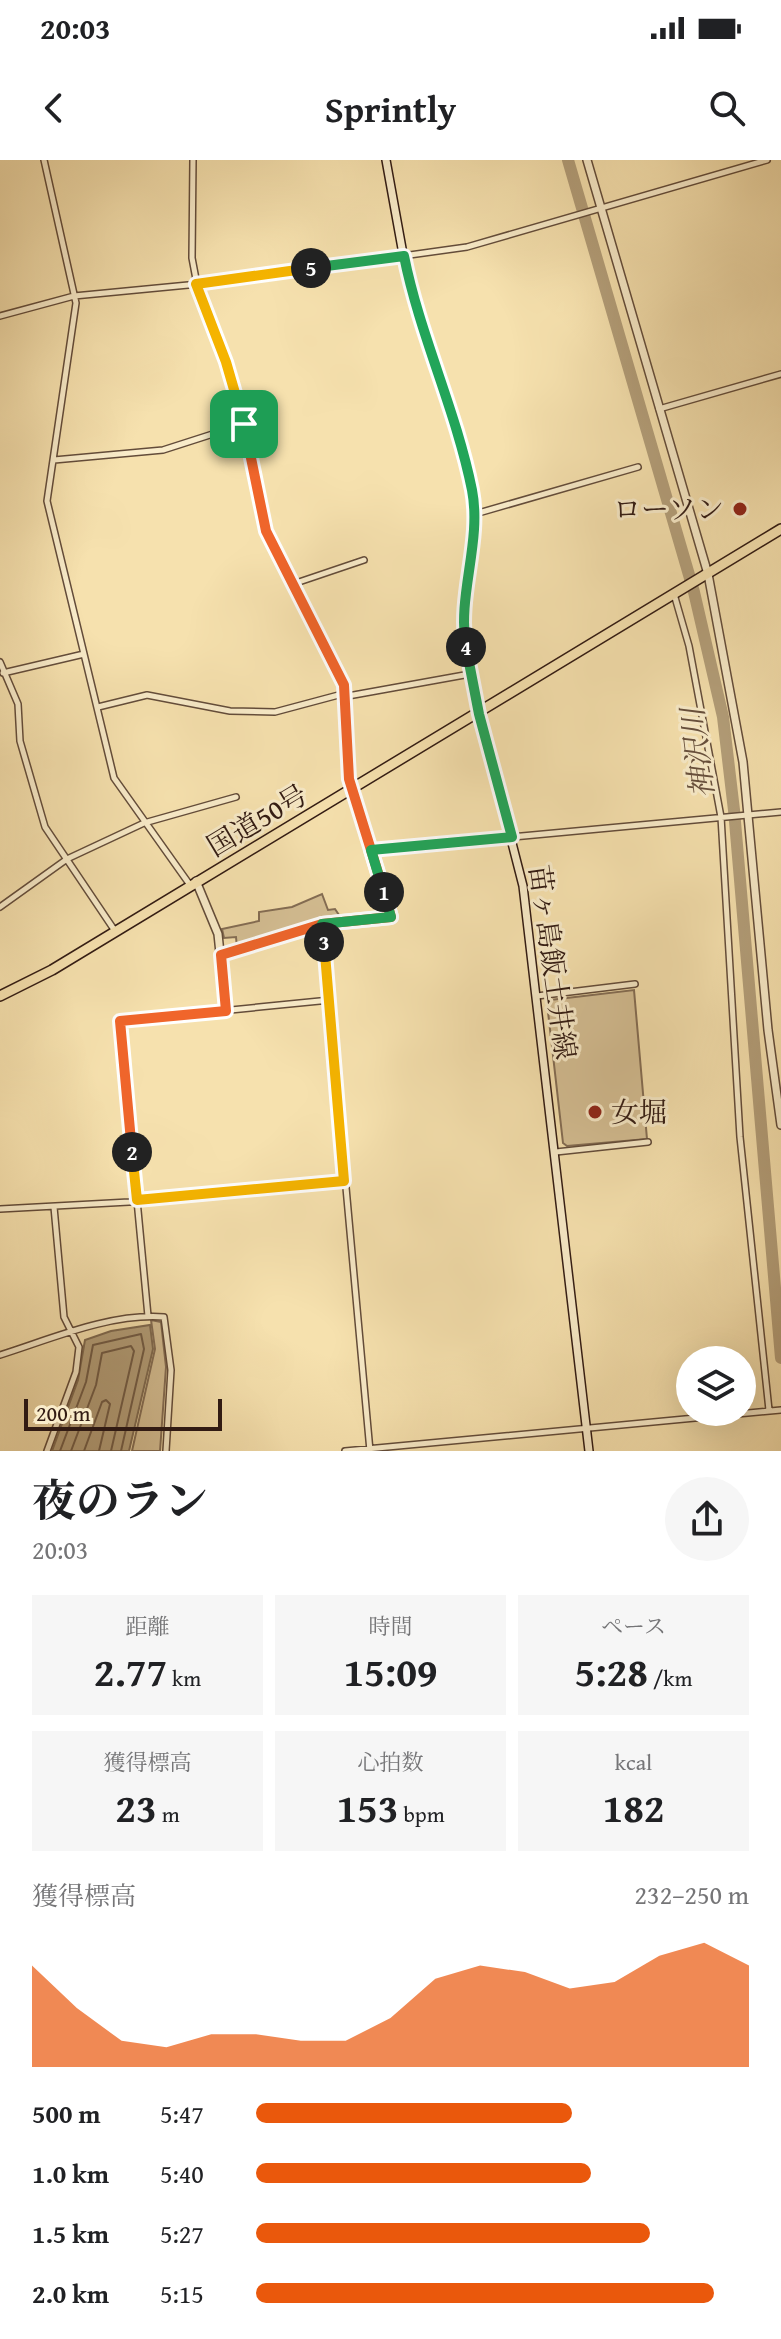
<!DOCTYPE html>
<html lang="ja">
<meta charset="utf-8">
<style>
:root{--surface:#fff;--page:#f6f6f6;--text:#202124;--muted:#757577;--accent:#ea580c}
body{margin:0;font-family:"Gentium Book Plus","Noto Serif JP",serif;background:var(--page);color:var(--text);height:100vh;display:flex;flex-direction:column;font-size:30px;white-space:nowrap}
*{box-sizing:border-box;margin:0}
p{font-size:26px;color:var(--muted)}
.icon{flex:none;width:44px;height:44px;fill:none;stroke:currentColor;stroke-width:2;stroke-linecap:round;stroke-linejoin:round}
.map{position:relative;height:1291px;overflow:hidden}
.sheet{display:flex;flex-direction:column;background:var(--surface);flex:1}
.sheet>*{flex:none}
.fabs{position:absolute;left:676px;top:1186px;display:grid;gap:16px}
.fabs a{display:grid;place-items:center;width:80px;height:80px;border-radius:50%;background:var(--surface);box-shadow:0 8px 32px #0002;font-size:40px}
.scale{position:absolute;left:24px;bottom:20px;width:198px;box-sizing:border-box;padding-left:8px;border:4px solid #321b13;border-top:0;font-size:22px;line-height:28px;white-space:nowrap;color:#321b13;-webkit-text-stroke:6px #f9ecca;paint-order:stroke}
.pin{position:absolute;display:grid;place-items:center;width:68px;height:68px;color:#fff;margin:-34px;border-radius:16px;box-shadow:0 4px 12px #0006}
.km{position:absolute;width:40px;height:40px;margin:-20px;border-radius:50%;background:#222;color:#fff;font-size:22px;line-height:40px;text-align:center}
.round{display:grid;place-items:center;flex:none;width:84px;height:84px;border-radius:42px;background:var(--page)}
.overview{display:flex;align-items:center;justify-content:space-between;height:136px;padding:0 32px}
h1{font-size:44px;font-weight:700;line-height:60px}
.metrics{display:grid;grid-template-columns:repeat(3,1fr);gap:12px;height:136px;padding:8px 32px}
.metrics div{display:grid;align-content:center;border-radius:0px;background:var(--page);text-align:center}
.metrics b{font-size:40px;font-weight:700}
.metrics small{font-size:22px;font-weight:400}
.metrics p{font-size:22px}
.chart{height:224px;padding:16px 32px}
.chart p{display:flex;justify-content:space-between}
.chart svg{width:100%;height:144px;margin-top:8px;fill:var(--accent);opacity:.7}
ul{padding:0 32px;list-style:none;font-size:26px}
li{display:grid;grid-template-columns:128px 96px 1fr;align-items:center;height:60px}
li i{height:20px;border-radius:10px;background:var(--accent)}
.status{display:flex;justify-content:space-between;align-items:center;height:56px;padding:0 40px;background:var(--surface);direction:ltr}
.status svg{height:22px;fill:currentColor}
header{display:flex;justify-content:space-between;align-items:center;height:104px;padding:0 32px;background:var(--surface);font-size:36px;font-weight:700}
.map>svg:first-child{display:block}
.green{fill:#d5bf94;stroke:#846d54;stroke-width:2}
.water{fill:#b39e79;stroke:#7f6a50;stroke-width:2}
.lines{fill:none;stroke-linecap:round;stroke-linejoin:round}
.shore{stroke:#725c46;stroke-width:2}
.river{stroke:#b39e79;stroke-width:12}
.minor-casing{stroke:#634c3a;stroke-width:8}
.tertiary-casing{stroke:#634c3a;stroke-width:10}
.secondary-casing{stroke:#321b13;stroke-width:10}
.trunk-casing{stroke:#321b13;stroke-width:12}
.minor{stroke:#f9ecca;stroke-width:5}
.tertiary{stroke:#f9ecca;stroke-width:7}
.secondary{stroke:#f9ecca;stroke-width:7}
.trunk{stroke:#f6e1ae;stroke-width:9}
.split-1-casing{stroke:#fff;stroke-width:16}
.split-2-casing{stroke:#fff;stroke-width:16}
.split-3-casing{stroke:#fff;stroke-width:16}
.split-4-casing{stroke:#fff;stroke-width:16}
.split-5-casing{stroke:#fff;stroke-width:16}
.split-6-casing{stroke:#fff;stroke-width:16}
.split-1{stroke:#f0652b;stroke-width:10}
.split-2{stroke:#f0652b;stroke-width:10}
.split-3{stroke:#f5b400;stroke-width:10}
.split-4{stroke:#22a559;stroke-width:10}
.split-5{stroke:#22a559;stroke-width:10}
.split-6{stroke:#f5b400;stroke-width:10}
.poi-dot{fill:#8f2418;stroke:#f9ecca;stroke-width:3}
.labels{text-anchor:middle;stroke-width:6;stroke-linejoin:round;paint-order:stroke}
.poi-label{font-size:28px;fill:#321b13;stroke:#f9ecca;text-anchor:end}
.street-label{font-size:28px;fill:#321b13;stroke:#f9ecca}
.water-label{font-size:30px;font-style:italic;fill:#664f3c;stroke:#f9ecca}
</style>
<div class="status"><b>20:03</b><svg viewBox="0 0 49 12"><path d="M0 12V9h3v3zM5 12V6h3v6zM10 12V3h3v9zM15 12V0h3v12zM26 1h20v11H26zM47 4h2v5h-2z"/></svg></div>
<header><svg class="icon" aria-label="back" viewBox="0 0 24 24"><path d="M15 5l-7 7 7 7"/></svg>Sprintly<svg class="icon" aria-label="search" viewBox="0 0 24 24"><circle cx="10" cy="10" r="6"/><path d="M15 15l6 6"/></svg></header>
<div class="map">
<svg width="781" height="1291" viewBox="0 0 781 1291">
<rect width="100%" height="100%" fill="#f6e1ae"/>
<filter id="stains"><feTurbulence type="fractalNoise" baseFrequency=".0025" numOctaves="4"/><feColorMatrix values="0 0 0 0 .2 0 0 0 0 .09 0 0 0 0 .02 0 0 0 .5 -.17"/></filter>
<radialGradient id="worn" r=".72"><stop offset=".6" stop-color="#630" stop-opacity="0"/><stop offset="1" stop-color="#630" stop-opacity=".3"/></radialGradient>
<!-- green -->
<path class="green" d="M322,734L328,750L335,749L341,758L319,760L237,788L236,777L224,778L222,769L259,761V752L292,747Z
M634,830L647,979L567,986L563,983L547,843L550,840Z
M151,1160L161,1162L166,1207L160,1291H132L155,1189Z"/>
<!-- water -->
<path class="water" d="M150,1165L153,1189L129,1291H52L78,1220L85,1180L111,1171Z"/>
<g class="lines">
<!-- shore -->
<path class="shore" d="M60,1291L86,1222L93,1185L141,1174L144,1189L121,1291
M71,1291L96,1225L102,1193L131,1186L134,1191L111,1291
M84,1291L102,1242L106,1240L110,1244L99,1291"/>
<!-- river -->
<path class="river" d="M568,0L694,432L723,557L734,650L781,1198"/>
<!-- minor casing -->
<g class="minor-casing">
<path id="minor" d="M44,0L76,143L47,341L114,618L190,725
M193,0L192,98L199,135L226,202L244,264L266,371L344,525L349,619L391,757L322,764L370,1291
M0,156L74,136L209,123L467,87L767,0
M659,249L781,214
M54,300L163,290L244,264
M475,354L638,307
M293,424L364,400
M674,434L689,486L721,657L740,977L769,1250
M0,502L18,544L20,581L45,667L115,771
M3,513L84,494
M348,536L470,514
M98,547L147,535L230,551L275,552L346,533
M372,690L781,652
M0,747L67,699L144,663L236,637
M221,795L322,764
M537,836L635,824
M556,992L648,982
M0,1049L129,1042L344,1021
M148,1156L120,861L330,840
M0,1195C51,1179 110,1153 164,1157L171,1210L166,1291
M47,1291L76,1212L79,1187L64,1157L54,1047
M345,1291L781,1250"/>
</g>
<!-- tertiary casing -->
<g class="tertiary-casing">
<path id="tertiary" d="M587,0L708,414L743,602L768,870L781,965
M196,721L218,774L226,851"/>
</g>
<!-- secondary casing -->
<g class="secondary-casing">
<path id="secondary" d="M386,0L405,105L472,328L474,376L463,469L479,554L523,726L589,1291"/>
</g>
<!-- trunk casing -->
<g class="trunk-casing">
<path id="trunk" d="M0,836L52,810L781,369"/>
</g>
<!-- minor -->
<use href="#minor" class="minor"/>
<!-- tertiary -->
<use href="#tertiary" class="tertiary"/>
<!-- secondary -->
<use href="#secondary" class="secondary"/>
<!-- trunk -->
<use href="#trunk" class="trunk"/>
</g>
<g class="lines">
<!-- split-1 casing -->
<g class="split-1-casing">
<path id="split-1" d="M244,264L266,371L344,525L349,619L384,732"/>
</g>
<!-- split-2 casing -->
<g class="split-2-casing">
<path id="split-2" d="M132,992L120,861L226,851L221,795L322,764L391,757L384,732"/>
</g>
<!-- split-3 casing -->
<g class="split-3-casing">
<path id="split-3" d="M132,992L137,1040L344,1021L324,782"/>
</g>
<!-- split-4 casing -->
<g class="split-4-casing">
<path id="split-4" d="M324,782L322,764L391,757L371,690L512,677L479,554L466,487"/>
</g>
<!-- split-5 casing -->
<g class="split-5-casing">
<path id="split-5" d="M311,108L404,96C420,176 456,250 472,330C482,382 457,435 466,487"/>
</g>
<!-- split-6 casing -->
<g class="split-6-casing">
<path id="split-6" d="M244,264L226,202L196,124L311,108"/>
</g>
<!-- split-1 -->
<use href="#split-1" class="split-1"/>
<!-- split-2 -->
<use href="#split-2" class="split-2"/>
<!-- split-3 -->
<use href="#split-3" class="split-3"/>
<!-- split-4 -->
<use href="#split-4" class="split-4"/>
<!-- split-5 -->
<use href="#split-5" class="split-5"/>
<!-- split-6 -->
<use href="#split-6" class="split-6"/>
</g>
<!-- markers -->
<g class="poi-dot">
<circle cx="740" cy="349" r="8"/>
<circle cx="595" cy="952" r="8"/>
</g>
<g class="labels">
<!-- poi labels -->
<g class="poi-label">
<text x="724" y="359">ローソン</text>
<text x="611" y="962" text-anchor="start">女堀</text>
</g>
<!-- street labels -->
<g class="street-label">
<text transform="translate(257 660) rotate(-31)" y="10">国道50号</text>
<text transform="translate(553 802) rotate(82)" y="10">苗ヶ島飯土井線</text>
</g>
<!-- water labels -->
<g class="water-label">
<text transform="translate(698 593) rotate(-97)" y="10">神沢川</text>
</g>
</g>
<rect width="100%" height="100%" filter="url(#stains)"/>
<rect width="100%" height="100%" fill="url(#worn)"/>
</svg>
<div class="fabs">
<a><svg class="icon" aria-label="layers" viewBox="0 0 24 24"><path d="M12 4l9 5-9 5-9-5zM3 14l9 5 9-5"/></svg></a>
</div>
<div class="scale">200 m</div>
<div class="pin" style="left:244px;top:264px;background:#1e9e55"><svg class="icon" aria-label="arrive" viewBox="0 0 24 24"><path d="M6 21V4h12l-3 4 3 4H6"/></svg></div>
<b class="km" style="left:384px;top:732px">1</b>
<b class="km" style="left:132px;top:992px">2</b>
<b class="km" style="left:324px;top:782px">3</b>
<b class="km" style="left:466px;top:487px">4</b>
<b class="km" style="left:311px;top:108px">5</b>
</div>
<section class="sheet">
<div class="overview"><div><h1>夜のラン</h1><p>20:03</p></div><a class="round"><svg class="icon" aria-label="share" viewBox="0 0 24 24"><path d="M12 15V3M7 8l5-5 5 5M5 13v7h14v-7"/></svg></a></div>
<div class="metrics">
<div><p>距離</p><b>2.77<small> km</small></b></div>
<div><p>時間</p><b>15:09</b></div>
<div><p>ペース</p><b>5:28<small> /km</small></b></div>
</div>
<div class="metrics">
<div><p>獲得標高</p><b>23<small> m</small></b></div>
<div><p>心拍数</p><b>153<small> bpm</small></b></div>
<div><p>kcal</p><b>182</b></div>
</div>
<div class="chart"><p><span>獲得標高</span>232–250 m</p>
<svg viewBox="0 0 160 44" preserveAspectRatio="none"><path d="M0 44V13L10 26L20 36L30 38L40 34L50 34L60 36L70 36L80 29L90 17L100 13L110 15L120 20L130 18L140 10L150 6L160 13V44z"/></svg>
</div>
<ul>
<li><b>500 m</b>5:47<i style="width:64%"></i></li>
<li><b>1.0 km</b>5:40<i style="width:68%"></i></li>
<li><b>1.5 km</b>5:27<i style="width:80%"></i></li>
<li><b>2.0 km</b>5:15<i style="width:93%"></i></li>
</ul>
</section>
